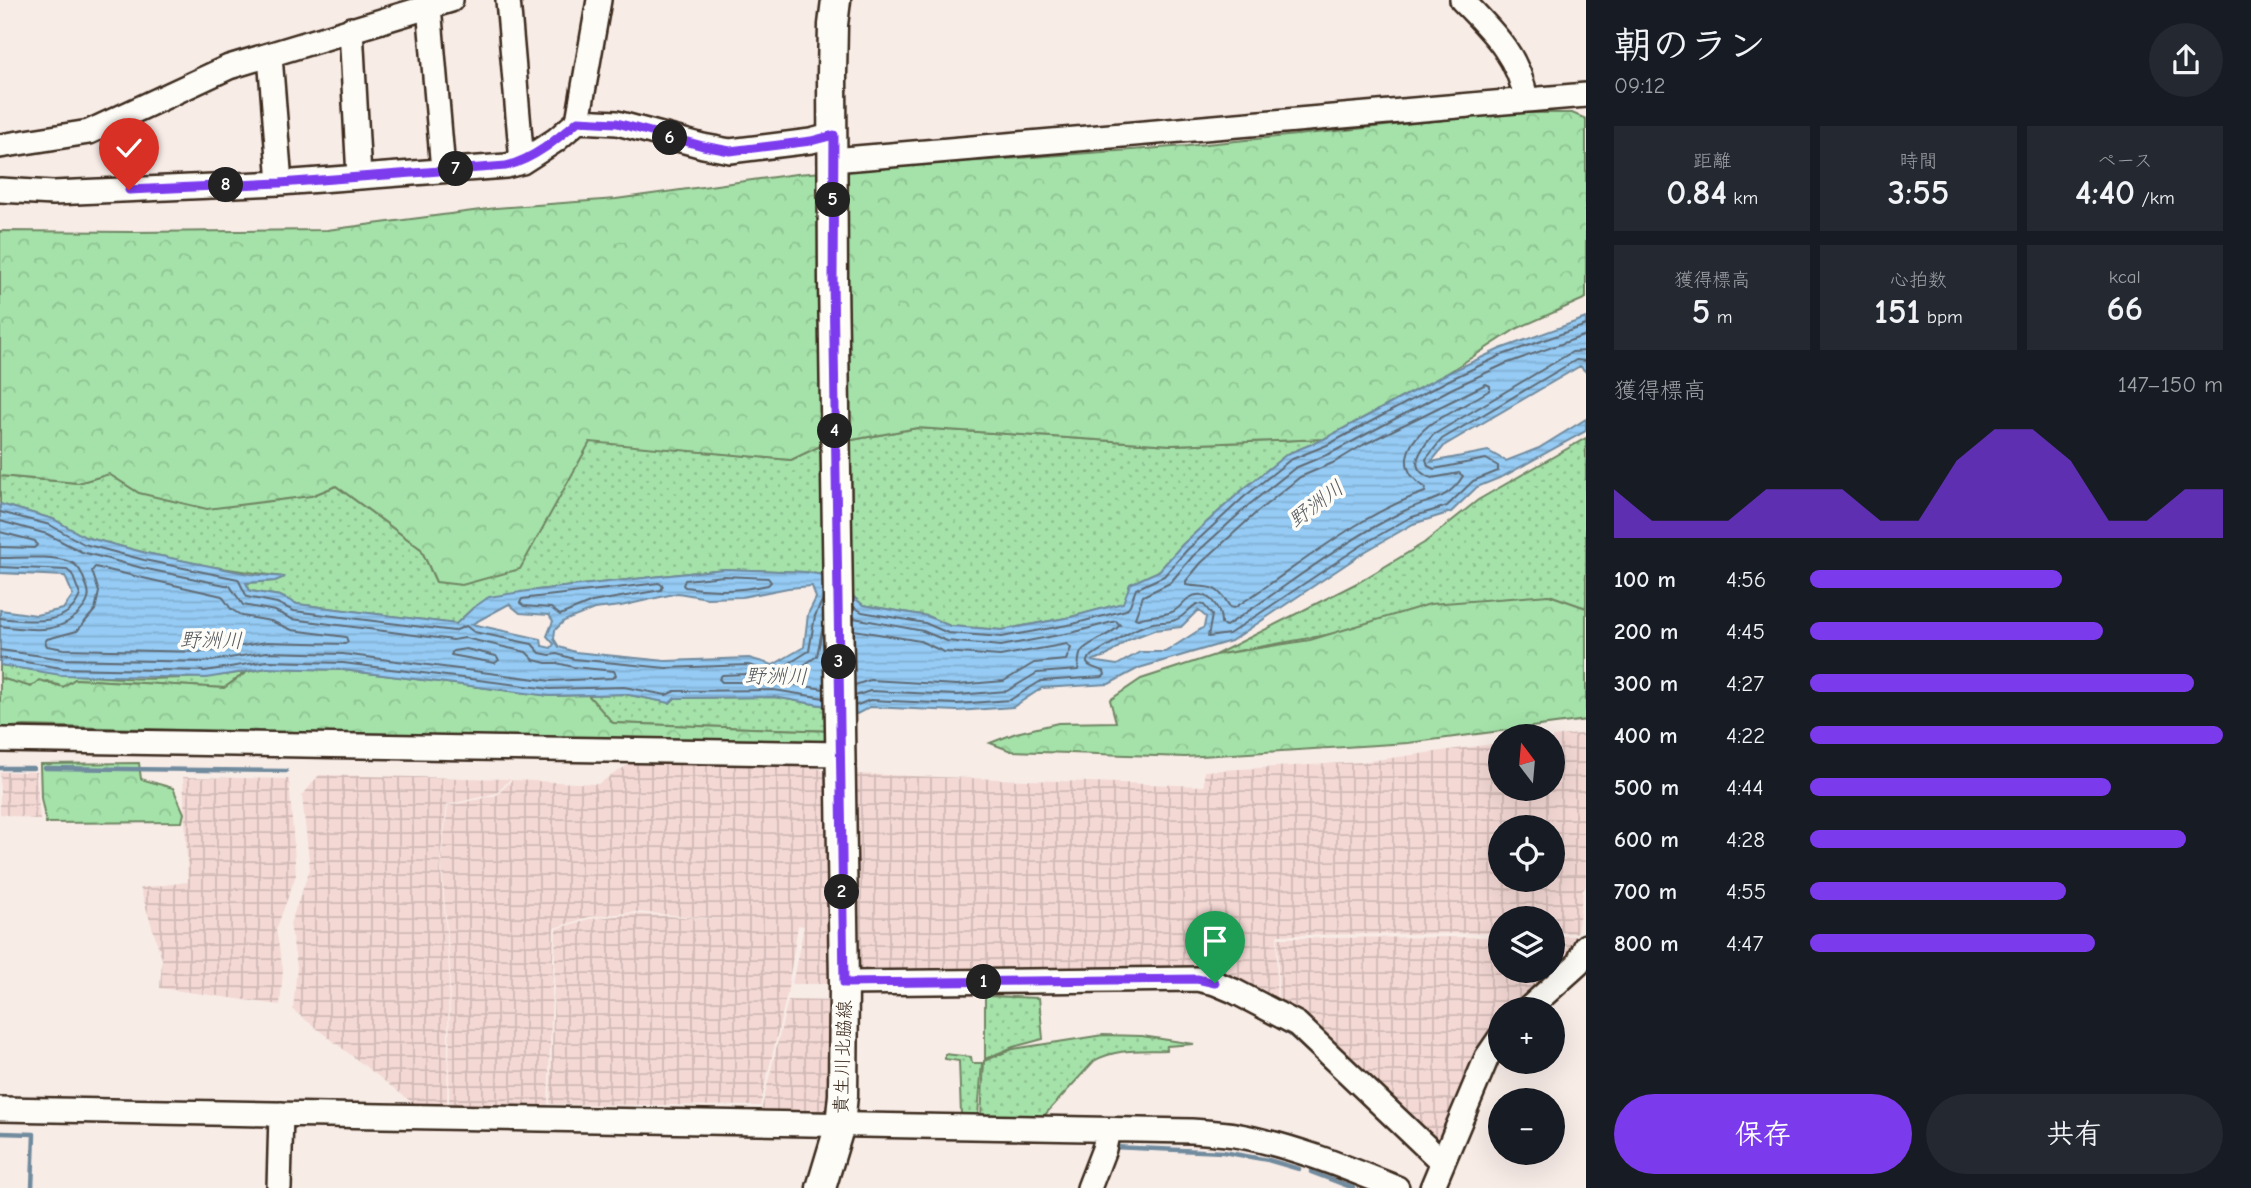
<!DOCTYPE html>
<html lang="ja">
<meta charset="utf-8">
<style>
:root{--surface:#171b24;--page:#242831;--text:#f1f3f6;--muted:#9ea1a6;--accent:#7c3aed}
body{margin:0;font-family:"Comic Neue","Klee One",sans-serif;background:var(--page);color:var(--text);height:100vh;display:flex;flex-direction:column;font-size:26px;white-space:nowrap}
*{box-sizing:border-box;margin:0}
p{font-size:23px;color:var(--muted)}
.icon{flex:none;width:38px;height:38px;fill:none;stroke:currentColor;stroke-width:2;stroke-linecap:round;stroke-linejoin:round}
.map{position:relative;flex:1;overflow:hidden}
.drawer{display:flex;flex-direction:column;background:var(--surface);width:665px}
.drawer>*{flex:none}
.needle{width:46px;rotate:344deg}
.buttons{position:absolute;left:1488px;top:724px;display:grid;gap:14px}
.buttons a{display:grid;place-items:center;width:77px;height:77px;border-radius:50%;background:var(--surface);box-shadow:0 7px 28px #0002;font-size:35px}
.pin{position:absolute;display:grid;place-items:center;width:60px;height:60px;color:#fff;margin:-72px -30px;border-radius:50% 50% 50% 0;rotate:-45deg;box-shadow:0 0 7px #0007}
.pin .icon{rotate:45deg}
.km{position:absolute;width:35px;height:35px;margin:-18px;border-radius:50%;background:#222;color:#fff;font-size:19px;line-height:35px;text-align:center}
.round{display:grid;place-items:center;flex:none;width:74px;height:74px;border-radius:37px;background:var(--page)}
.summary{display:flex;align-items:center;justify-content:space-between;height:119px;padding:0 28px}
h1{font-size:38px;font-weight:600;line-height:52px}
.figures{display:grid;grid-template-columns:repeat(3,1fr);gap:10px;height:119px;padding:7px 28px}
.figures div{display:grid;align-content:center;border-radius:0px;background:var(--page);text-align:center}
.figures b{font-size:35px;font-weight:600}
.figures small{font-size:19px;font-weight:400}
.figures p{font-size:19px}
.chart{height:196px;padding:14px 28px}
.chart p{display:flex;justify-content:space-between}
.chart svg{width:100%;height:126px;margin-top:7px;fill:var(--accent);opacity:.7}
.primary-button{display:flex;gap:14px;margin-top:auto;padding:14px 28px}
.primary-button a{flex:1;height:80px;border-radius:42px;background:var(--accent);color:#fff;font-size:28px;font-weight:600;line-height:80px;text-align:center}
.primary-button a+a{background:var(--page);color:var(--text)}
ul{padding:0 28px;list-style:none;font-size:23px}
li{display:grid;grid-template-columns:112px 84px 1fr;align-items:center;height:52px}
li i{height:18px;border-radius:9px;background:var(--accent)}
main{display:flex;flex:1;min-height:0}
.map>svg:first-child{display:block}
.industrial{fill:url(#industrial-grid);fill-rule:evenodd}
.grass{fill:url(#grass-dots);stroke:#708664;stroke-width:2}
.forest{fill:url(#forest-crowns);stroke:#708664;stroke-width:2}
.water{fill:url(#water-rules);stroke:#718b9e;stroke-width:2;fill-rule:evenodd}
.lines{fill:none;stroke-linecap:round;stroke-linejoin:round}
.shore{stroke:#5f6a74;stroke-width:2}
.stream{stroke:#718b9e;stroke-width:4.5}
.minor-casing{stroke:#3b2a1e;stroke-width:28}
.major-casing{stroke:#3b2a1e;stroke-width:33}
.minor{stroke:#fdfcf7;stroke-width:23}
.major{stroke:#fdfcf7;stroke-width:28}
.route-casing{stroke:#fff;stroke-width:14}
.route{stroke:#7c3aed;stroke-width:9}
.labels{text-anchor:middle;stroke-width:7;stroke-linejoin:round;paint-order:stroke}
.street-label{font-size:19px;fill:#3b2a1e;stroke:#fdfcf7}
.water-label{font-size:21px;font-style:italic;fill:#565a5e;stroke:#fdfcf7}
</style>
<main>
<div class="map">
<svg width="1586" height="1188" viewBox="0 0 1586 1188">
<defs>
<pattern id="industrial-grid" width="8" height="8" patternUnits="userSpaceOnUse" patternTransform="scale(1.75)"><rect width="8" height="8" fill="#f3d8d4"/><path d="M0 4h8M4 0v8" fill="none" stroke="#d1bab6"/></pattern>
<pattern id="grass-dots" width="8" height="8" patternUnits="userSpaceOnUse" patternTransform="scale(1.75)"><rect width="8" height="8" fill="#a4e2a9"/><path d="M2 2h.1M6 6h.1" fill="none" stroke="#8ec291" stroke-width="1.8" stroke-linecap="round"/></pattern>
<pattern id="forest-crowns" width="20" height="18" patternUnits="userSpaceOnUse" patternTransform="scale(1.75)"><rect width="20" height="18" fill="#a4e2a9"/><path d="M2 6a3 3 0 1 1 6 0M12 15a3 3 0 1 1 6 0" fill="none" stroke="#8ec291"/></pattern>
<pattern id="water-rules" width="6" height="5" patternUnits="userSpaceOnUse" patternTransform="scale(1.75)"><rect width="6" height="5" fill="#95cbf4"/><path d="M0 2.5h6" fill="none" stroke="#81aed1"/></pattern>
</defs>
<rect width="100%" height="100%" fill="#f8ece7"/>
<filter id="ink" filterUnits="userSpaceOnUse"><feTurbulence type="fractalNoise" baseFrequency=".0143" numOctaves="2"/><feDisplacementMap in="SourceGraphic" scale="14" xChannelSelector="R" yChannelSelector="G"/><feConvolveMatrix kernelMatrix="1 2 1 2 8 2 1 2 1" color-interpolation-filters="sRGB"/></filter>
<g filter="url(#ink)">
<!-- industrial -->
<path class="industrial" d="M1586,733V886L1583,890L1577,933H1552V919H1500V933L1277,935L1276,1005L1233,983L856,972L853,962L855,774L1204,786V771L1362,762L1500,743V789H1552V737ZM1500,828H1552V880H1500Z
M631,763H785L821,769L834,784L830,984H792L804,926L798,925L787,994L760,1106L550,1104L556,929L589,919L632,914L736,920L635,912L589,917L554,928L548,1105H449L450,966L441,859L448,806L497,795L512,780L598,784Z
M0,772H36L40,820L0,814Z
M319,775L510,779L497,793L447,805L440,859L449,968L447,1105L414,1104L293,1010L297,967L290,924L310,869L302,796Z
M183,777L289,779L296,875L276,930L283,970L280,1005L160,988L162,959L140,888L188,882Z
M1552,936H1583L1581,949L1518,1010H1500V1028L1445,1141L1434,1145L1278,1004V938L1500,937V971H1552Z
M788,1000L838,1001L832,1108L811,1116L760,1115Z"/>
<!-- grass -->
<path class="grass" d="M917,428L1172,445L1324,439L1287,454L1240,492L1182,545L1159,571L1130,584L1124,603L1071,617L1002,630L950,626L927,616L863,605L829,576L805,572L724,569L528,591L473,608L456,624L297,604L280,596L250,591L246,583L275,581L283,577L208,566L146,553L85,537L53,519L0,504V476L78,483L109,474L139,493L311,496L336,486L421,549L436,582L520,568L590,441L791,460L820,446Z
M1586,438V608L1549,595L1215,655L1359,582L1424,543L1478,500Z
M0,665C79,678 168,684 246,672L224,688L75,679L63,687L47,681L31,687L0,678Z
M624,694L670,703L675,698L774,697L832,707V731L612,723L588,695Z
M985,996L1039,998L1043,1039L1013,1047L985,1059Z
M1103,1035L1142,1036L1194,1044L1167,1046L1166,1050C1141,1051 1116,1048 1094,1061L1042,1118H981L984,1061L1013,1049Z
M945,1054L971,1057L972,1063H982L978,1115H961L959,1061L945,1059Z"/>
<!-- forest -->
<path class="forest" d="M1513,113H1572L1586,119V298L1516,329L1446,374L1324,439L1172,445L917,428L820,446L791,460L590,442L520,569L462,585L436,582L421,549L336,486L311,496L207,509L139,493L109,474L78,483L0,476V231L132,232L327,230L496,208L616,199L796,174L1187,146Z
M1549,595L1586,608V720L1408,743L1185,757L1011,751L990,743L1016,733L1058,723L1116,722L1110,700L1141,679L1215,655L1310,640L1430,604Z
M267,668L343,670L550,696L588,695L613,723L832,731L827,739L815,746L25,726L0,728V678L31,687L39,680L63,687L75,679L224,688L247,672Z
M139,763L141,779L173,788L184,813L182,822L46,823L41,798L40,764Z"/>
<!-- water -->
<path class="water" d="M1586,318V372L1580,366L1445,445L1431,462L1488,451L1506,461L1539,448L1586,419V431L1504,476L1477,487L1451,512L1413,524L1366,551L1231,641L1139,668L1109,684L1042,688L1013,707L957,711L870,707L857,714L832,707L774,697L675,698L670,703L624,694L550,696L343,670L267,668L206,678L61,675L0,665V610L36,615L63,609L73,595L65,576L0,573V504L53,519L85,537L146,553L249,574L285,577L275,581L246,583L250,591L280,596L297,604L456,624L473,608L489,597L528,591L724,569L805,572L829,576L863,605L927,616L950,626L1002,630L1071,617L1123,603L1130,584L1159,571L1182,545L1240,492L1287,454L1324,439L1446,374L1500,349ZM812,586L816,598L808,614L804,647L773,665L749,658L666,661L575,652L559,647L554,639L555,630L564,621L594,609L621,606L678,593L707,598L742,597L788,588ZM509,604L520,613L549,615L553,621L547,636L554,644L551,648L542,646L541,639L472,624ZM1198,610L1206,617L1204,627L1165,652H1140L1117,665L1091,661L1108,655L1128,640L1154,630L1181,627Z"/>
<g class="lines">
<!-- shore -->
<path class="shore" d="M1586,335L1505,364L1453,388L1331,453L1295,468L1250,504L1193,556L1170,583L1143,596L1135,618L1138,619C1149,615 1161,616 1172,612C1178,610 1183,602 1189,598C1207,587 1222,608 1221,624L1226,626C1285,588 1341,542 1404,511C1428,499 1447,502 1463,476L1459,473L1432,478C1405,469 1421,449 1433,435L1572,352L1586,351
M1486,384L1490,386V390C1477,398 1464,405 1452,412C1444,417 1434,420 1428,426C1405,445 1396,470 1426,488L1425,492C1355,516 1296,569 1234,608L1230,607C1215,581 1208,589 1186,585V581L1201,563L1257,512L1300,477L1335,462L1363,445Z
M0,512L50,525L84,544L144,560L238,579L247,597L277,603L294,611L454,631L466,626L474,632L532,644L540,653L550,655L557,654L574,659L666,668L748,665L775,672L809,651L815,616L822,601
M0,521L47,534L82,552L142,568L230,586L243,605L275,611L292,619L453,640L465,638L526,652L534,660L546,663H557L573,667L614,671L616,675L613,678L551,681L343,654L267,652L204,662L63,659L0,650
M0,532L35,541L37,545L34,548L0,547
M0,558C21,558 50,555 70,562C79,565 82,574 85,582C90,592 90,599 84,607C62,636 32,630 0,626
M0,567L67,570L72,574L80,595C68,628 28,621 0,618
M95,567L222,596L231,609L242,616L271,621L292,630L346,637L348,642L345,644L267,642L204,652L64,649L47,646L45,642L47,639L77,631L95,610L99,592L92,571Z
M724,576L768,578L771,582L768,585C740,591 714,592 685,587L683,585L685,580Z
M659,583L663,586L661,590L592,602L560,615L551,608L524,606L520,603L522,599L529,598Z
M854,607L862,612L925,623L948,633L1002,637L1073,624L1126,610L1130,605L1136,589L1164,576L1187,550L1244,497L1290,460L1327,445L1449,380L1502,355L1586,325
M854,618L923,631L947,641L1001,646L1075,632L1116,621L1120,625C1111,636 1086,643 1081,652C1078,658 1079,665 1078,670L1037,673L1007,691L957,695L870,691L855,696
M823,626L817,656L782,680L785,683L824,689
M854,630L920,641L944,652L1000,656L1067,644L1071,648L1066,660L1034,663L1004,681L957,685L870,680L855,685
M466,649L496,656L499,660L495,663L451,655L453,651Z
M0,658L62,668L205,671L267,661L343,663L550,689L624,687L666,695L675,691L774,690L824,698
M747,674L752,677L750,682H722L719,679L722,675Z
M855,706L870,700L957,704L1010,700L1041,681L1102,677L1105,675L1104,671C1076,664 1087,658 1104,648C1121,639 1134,627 1153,623C1160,621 1168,623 1175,620C1183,618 1189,608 1197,604L1204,605L1212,615L1208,637L1229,634L1362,545L1409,518L1447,506L1473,481L1498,471V466L1486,459L1434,469L1428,466L1426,459L1442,439L1576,360L1586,361"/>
<!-- stream -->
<path class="stream" d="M0,768H33
M45,768L286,771
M1278,1027L1290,1034L1330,1071
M0,1133L34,1134L32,1188
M1113,1147L1223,1152L1268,1160L1299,1169
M1311,1172L1353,1188"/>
<!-- minor casing -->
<g class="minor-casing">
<path id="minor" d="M508,0L522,162
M1462,0C1492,31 1519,56 1526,100
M429,6L443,170
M351,29L359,177
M270,56L280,183
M578,121L617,123L703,146L730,151L811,141L834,135
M0,146L89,132L229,67L451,0
M833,160L1586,95
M0,190L53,193L280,183L506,166L522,162L536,153L556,140L578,121L599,0
M0,740L840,754
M844,983L1197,979L1215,983L1234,991L1297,1024L1442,1162
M1527,1010L1578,964L1586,946
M0,1109L1191,1131C1206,1132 1221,1133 1235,1135C1291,1145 1345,1167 1397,1188
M279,1188L281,1114
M1089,1188L1104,1149L1108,1130
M1432,1188L1487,1057L1500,1038"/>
</g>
<!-- major casing -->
<g class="major-casing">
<path id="major" d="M821,1188L840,1125L843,1095L844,983L833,280L832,74L833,25L836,0"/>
</g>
<!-- minor -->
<use href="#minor" class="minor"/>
<!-- major -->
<use href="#major" class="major"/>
</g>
</g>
<g class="lines" filter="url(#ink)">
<!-- route casing -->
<g class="route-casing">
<path id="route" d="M129,190L280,183L506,166C534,159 556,140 578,121L617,123L703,146L730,151L811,141L834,135L833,280L844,983L1197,979L1215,983"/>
</g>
<!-- route -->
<use href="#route" class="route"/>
</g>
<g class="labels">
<!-- street labels -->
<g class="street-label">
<text transform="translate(842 1057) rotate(-88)" y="7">貴生川北脇線</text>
</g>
<!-- water labels -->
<g class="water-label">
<text transform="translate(1316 504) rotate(-37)" y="7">野洲川</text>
<text transform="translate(211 640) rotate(1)" y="7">野洲川</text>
<text transform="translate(776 676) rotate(1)" y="7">野洲川</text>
</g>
</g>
</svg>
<div class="buttons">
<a><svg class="needle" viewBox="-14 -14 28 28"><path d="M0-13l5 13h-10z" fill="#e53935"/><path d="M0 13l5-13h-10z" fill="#9ea1a6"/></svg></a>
<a><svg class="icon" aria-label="locate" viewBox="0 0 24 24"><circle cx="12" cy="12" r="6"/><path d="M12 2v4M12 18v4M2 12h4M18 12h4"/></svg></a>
<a><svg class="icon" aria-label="layers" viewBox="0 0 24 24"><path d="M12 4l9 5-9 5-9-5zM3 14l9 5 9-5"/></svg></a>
<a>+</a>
<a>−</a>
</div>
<div class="pin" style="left:1215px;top:983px;background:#1e9e55"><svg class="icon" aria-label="arrive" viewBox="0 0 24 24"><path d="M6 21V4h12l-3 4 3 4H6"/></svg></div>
<div class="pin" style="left:129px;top:190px;background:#d93025"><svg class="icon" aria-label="check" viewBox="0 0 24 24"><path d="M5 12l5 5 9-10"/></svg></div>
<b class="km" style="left:984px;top:982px">1</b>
<b class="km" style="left:842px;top:892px">2</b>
<b class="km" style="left:839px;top:662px">3</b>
<b class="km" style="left:835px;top:431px">4</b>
<b class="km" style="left:833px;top:200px">5</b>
<b class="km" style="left:670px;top:138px">6</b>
<b class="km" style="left:456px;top:169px">7</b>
<b class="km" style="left:226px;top:185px">8</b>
</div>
<section class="drawer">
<div class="summary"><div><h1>朝のラン</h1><p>09:12</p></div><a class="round"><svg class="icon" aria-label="share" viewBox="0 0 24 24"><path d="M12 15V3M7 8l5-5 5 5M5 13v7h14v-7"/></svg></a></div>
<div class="figures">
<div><p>距離</p><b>0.84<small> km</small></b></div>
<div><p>時間</p><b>3:55</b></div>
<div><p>ペース</p><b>4:40<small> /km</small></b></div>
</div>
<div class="figures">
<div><p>獲得標高</p><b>5<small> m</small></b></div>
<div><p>心拍数</p><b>151<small> bpm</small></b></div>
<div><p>kcal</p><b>66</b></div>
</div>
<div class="chart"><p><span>獲得標高</span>147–150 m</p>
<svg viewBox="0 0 160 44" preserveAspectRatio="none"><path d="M0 44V27L10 38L20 38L30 38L40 27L50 27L60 27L70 38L80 38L90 17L100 6L110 6L120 17L130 38L140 38L150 27L160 27V44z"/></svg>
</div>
<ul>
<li><b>100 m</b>4:56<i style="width:61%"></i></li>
<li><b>200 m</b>4:45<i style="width:71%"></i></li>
<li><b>300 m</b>4:27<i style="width:93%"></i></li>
<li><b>400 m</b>4:22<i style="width:100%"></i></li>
<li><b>500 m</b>4:44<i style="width:73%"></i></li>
<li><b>600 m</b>4:28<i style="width:91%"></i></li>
<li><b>700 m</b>4:55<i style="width:62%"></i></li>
<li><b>800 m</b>4:47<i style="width:69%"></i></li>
</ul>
<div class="primary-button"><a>保存</a><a>共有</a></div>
</section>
</main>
